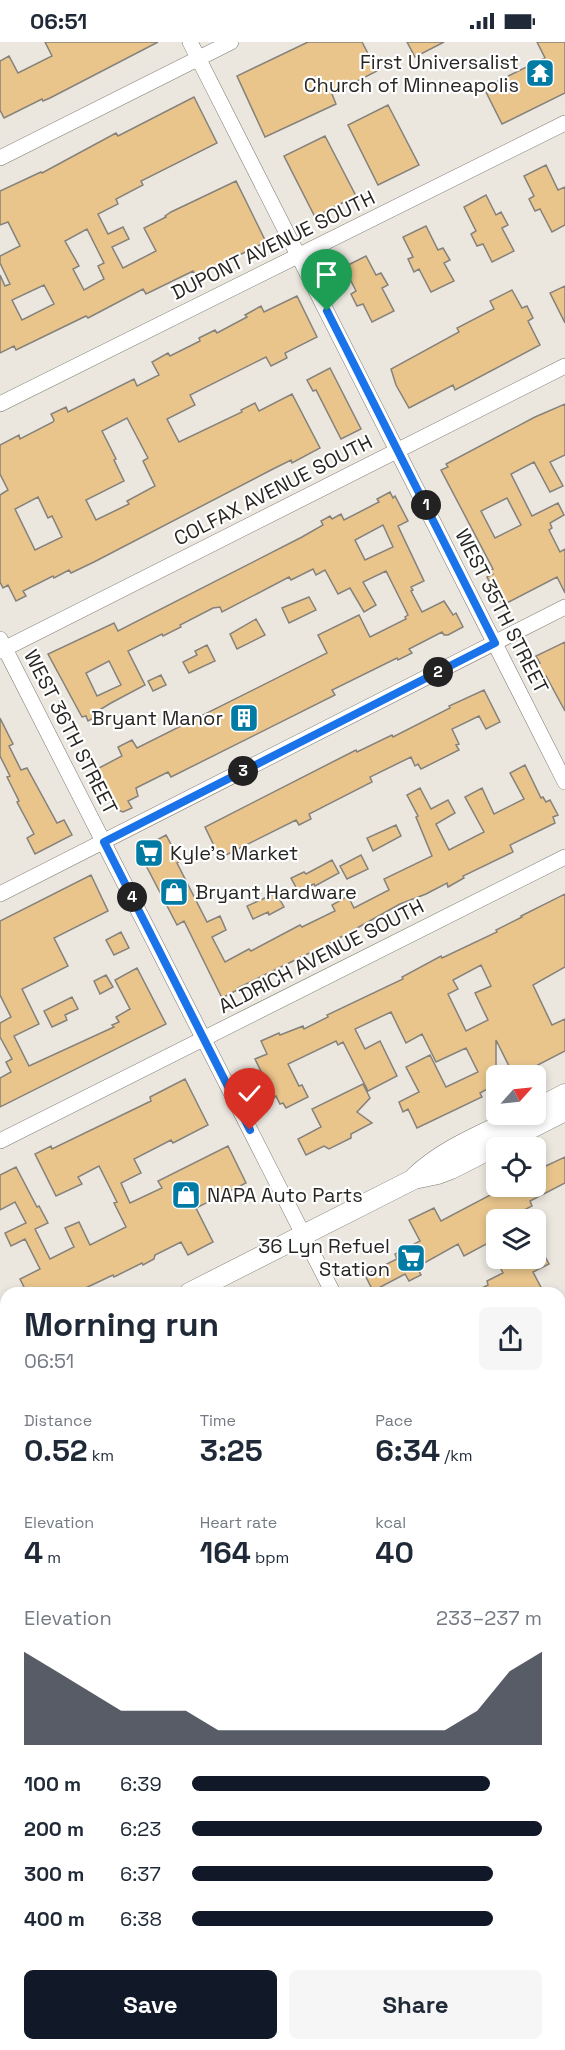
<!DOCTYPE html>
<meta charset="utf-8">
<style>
:root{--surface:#fff;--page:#f6f6f7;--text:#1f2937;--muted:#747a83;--accent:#111827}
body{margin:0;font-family:"Space Grotesk",sans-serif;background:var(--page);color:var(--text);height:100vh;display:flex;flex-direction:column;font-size:22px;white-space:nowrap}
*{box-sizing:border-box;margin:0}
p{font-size:20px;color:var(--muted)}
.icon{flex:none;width:33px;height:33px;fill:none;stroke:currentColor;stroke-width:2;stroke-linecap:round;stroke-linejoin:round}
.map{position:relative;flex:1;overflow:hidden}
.drawer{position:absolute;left:0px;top:1245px;width:566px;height:764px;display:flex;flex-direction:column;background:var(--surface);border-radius:18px 18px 0 0;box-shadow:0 3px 9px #0003}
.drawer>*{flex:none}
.needle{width:39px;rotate:63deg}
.tools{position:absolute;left:486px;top:1023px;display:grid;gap:12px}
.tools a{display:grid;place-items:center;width:60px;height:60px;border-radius:9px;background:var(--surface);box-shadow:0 3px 9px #0003;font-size:30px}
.pin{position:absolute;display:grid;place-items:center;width:51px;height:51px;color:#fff;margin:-62px -26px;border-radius:50% 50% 50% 0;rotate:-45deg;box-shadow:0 0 6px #0007}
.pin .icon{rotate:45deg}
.km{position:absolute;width:30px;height:30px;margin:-15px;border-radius:50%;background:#222;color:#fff;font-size:16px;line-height:30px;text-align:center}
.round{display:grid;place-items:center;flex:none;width:63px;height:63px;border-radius:9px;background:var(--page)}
.headline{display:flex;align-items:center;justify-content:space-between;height:102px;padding:0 24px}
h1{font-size:33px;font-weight:800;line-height:45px}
.figures{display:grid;grid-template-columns:repeat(3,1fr);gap:9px;height:102px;padding:6px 24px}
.figures div{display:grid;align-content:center}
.figures b{font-size:30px;font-weight:800}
.figures small{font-size:16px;font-weight:400}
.figures p{font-size:16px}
.chart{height:168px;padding:12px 24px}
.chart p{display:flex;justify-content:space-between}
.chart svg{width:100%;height:108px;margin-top:6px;fill:var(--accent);opacity:.7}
.action{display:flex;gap:12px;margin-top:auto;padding:12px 24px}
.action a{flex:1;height:69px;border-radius:9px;background:var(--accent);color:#fff;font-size:24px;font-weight:800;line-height:69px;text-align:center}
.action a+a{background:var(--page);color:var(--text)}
ul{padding:0 24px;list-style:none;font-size:20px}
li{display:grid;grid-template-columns:96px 72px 1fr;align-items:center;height:45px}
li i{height:15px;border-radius:8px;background:var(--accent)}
.status{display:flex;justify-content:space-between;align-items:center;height:42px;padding:0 30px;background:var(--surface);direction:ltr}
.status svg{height:16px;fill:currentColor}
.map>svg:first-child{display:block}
.building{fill:#e9c58c;stroke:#85817b;stroke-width:1.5;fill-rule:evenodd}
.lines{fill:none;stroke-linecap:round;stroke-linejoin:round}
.minor-casing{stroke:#7f7b74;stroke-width:16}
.major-casing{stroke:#7f7b74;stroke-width:21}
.minor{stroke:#fff;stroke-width:15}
.major{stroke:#fff;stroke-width:20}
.route-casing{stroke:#fff;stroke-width:12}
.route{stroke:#1a73e8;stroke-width:8}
.labels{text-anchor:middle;stroke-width:4.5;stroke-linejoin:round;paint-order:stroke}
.poi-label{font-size:20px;fill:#282623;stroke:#fff;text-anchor:end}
.street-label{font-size:20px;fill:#282623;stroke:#fff}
</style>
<div class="status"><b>06:51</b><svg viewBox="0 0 49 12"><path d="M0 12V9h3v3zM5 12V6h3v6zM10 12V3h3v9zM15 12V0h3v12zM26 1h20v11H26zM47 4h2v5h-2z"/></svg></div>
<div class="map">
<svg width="565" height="2008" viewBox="0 0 565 2008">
<rect width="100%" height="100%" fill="#ebe7df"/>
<!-- building -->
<path class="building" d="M45,0H158L50,56L43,59L42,57L4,76L0,68V19L9,14L18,31L52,14Z
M308,0H362L377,29L332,52L336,62L265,95L237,34Z
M407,0H444L415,15Z
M537,0H565V51L502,82L484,46L545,16Z
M194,55L217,101L141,139L143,143L116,157L118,162L98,172L108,192L123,185L129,197L112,205L123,226L156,209L144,186L166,175L165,174L171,170L236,139L266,200L196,234L193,229L146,252L143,247L88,276L86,274L16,308L14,304L0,311V233L5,244L10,242L0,221V214L20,204L8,180L0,183V149L41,130L42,131L116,91L118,94ZM87,187L104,221L98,224L104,237L84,248L73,227L79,224L65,199ZM44,243L54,262L22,278L12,258Z
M388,63L419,123L378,143L348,83Z
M325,94L356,154L315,175L284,114Z
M546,123L558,148L565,145V183L552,190L540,167L535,169L529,157L534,154L524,134Z
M486,153L496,173L501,170L508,183L502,186L514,209L492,220L483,202L477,204L471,192L476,189L464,165Z
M426,184L438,208L443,206L450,218L444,221L454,239L431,250L419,227L414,230L408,217L413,215L403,195Z
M366,214L376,233L381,231L388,243L382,246L394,269L372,280L363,262L357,264L351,252L356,249L344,225Z
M565,244V281L550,251Z
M512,248L522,266L527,264L533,276L528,279L540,303L455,348L453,343L409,366L396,343L391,327L459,290L457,286L494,267L490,259Z
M297,254L317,295L285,311L287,316L271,324L266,315L190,353L195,363L167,377L179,400L242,370L241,368L255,361L259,369L292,352L320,406L292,421L291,418L273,427L94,520L71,531L69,528L54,536L53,534L23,549L26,554L16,559L8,543L3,546L0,540V453L8,448L0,432V403L19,393L20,397L53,380L54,378L51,372L66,365L68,370L134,337L137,344L159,333L152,320L168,311L170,314L200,299L199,296L215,288L217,291L247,275L245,273L261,264L264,270ZM127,376L148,416L143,419L155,444L127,459L129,462L96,478L86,458L124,439L114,418L116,417L102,389ZM38,455L48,476L52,474L62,495L35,508L15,467Z
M330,326L361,387L341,397L316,348L313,349L307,338Z
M565,362V413L550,420L563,444L550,450L534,420L511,432L532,474L558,461L564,473L550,481L552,486L549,488L560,510L565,507V551L557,535L503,563L500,558L499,559L487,535L493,532L490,528L493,527L441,428L448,425L446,422L535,375ZM507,456L521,483L495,496L481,469Z
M390,450L393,456L395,454L408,479L398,484L424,539L411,545L413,548L411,549L422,570L444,559L453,573L456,571L463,585L448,593H444L442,590L409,607L412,611L398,618L397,616L332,648L335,653L171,735L168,730L136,746L138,754L128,759L132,766L123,770L118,768L97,727L122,714L118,705L132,698L137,706L327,611L318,593L359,573L370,595L406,577L405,575L408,573L386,529L363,540L376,563L364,570L350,546L338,552L325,528L316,533L313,527L291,538L289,535L222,570L220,565L213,566L180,583L181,585L163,594L162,592L128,609L145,643L111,661L101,667L103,671L88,679L86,674L82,675L48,612L114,581L118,589L302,495L323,483L321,479L330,474L332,477L341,472L344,478L379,460L377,457ZM383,483L393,505L365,518L355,498ZM109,619L121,643L97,654L86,631Z
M309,555L316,568L289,581L282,566Z
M256,577L265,593L237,607L230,592Z
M565,600V669L546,634L542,636L535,623L540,621L536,614Z
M207,603L215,619L189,631L183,620L197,613L195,609Z
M161,633L166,643L153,649L148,639Z
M484,648L500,680L486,687L479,674L452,687L459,702L456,703L459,708L421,727L418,722L415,724L411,715L370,735L372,740L309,772L311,777L299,783L296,778L220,816L205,785L356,708L357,710L392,693L393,695L450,666L449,664Z
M0,676L13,702L9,704L21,728L27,726L57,781L64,778L72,793L35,812L27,796L34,792L17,760L19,759L7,735L10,734L0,714Z
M525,723L541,756L543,755L546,760L550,758L558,773L553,775L555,781L510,803L513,810L463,834L464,836L448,845L447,841L426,852L400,862L332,900L238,946L239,947L222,956L184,879L177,883L140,812L142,806L166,793L180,819L177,821L207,880L220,874L226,888L212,895L225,920L249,907L251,909L300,883L302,885L335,869L332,863L348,854L354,866L389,848L384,837L432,814L416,775L418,774L407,753L420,746L431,767L448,758L455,771L436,782L449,808L484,790L465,755L482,746L494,772L524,757L510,731Z
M396,783L401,794L373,809L367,796Z
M361,813L368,827L347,837L340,824Z
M332,818L339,831L315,844L314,842L298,849L291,836L304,830L306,832Z
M91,833L108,869L54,896L68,924L22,947L39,982L14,994L29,1024L114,985L112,983L119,980L116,975L130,967L115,938L137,926L166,982L0,1065V1036L11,1030L6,1020L12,1017L0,995V981L11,975L0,953V879Z
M276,851L284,865L269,873L268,870L253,877L247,864Z
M565,852V925L533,943L552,983L565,977V1009L528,1028L531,1034H514L496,998V1042L480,1051L482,1055L417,1086L408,1067L403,1070L399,1060L419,1050L406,1025L430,1013L446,1045L478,1030L466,1006L436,1020L422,992L406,1001L391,970L355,987L365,1007L380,999L397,1034L368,1049L343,1000L338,1003L336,999L288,1022L299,1044L302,1043L308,1055L286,1066L283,1061L280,1062L276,1054L274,1056L255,1017L267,1012L261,999L279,991L280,993L303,984L304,987L328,975L327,973L403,937L402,935L441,914L442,916L497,890L496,888L522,875L521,874ZM481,923L491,944L475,951L488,978L466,989L448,952L458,947L453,938Z
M121,890L129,906L114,913L106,898Z
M106,933L113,945L100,952L94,939Z
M72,955L78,967L65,973L67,978L52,985L44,969Z
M185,1037L208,1083L173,1101L171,1098L134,1117L141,1131L121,1141L130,1161L162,1146L158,1139L228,1104L246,1141L196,1166L213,1200L188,1213L181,1200L155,1213L154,1217L143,1223L142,1221L114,1235L113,1233L75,1251H27L20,1237L40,1227L25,1197L11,1204L5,1191L26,1181L15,1160L0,1168V1133L16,1125L37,1165L39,1164L48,1181L35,1187L50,1217L74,1205L65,1186L79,1180L90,1203L126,1185L114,1161L117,1160L99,1124L78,1135L82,1142L56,1154L35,1112L51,1104L52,1107L151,1059L150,1055Z
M363,1042L370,1056L357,1070L372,1081L351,1092V1096L329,1107L324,1104L306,1113L298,1097L321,1085L312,1067Z
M565,1115V1141L530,1159L532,1164L505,1178H496V1216H536V1214L543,1211L549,1222L533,1230L544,1251H519L516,1246L507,1251H472L488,1243L487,1239L503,1231L488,1201L464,1214L458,1202L417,1225L421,1233L409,1239L405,1232L373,1249L365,1233L397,1217L395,1212L420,1199L409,1178L434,1166L441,1179L498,1149L496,1144H536V1126L545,1121L546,1124Z"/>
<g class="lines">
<!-- minor casing -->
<g class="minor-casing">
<path id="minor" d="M190,0L565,740
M0,116L231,0
M0,362L565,81
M0,597L333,1251
M0,609L565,324
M0,852L565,565
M0,1099L565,815
M560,1315L565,1312
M0,1562L6,1574
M560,1562L565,1559
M0,1595L6,1592
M560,1690L565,1701
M560,1808L565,1805
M0,1845L6,1841
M227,2002L230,2008
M162,2008L173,2002"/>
</g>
<!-- major casing -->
<g class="major-casing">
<path id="major" d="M536,1067L565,1052
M415,1135C445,1106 487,1091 524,1072
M189,1251L414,1137L438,1132L451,1127L565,1069
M0,1336L6,1333
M0,1351L6,1348"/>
</g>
<!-- minor -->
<use href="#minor" class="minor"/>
<!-- major -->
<use href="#major" class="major"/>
</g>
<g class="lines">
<!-- route casing -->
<g class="route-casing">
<path id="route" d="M250,1088L104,800L495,601L327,269"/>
</g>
<!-- route -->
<use href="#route" class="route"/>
</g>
<!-- icons -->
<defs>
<g id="temple-square" transform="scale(1.5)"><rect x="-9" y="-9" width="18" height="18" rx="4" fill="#017ba3" stroke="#fff"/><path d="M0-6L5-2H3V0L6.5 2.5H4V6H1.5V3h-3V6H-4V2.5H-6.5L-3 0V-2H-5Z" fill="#fff"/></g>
<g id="building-square" transform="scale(1.5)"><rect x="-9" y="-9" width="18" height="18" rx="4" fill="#017ba3" stroke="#fff"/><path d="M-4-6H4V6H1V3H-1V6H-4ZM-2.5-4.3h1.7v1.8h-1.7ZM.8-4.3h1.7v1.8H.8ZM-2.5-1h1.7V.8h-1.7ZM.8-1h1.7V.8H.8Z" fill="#fff"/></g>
<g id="supermarket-square" transform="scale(1.5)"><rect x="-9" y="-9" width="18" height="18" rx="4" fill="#017ba3" stroke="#fff"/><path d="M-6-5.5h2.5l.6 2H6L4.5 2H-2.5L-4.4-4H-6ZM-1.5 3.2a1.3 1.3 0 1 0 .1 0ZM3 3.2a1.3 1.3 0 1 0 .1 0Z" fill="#fff"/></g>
<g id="shop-square" transform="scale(1.5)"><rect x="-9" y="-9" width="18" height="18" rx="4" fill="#017ba3" stroke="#fff"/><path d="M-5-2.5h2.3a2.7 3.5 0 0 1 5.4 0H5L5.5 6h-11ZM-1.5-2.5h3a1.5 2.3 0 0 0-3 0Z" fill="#fff"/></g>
</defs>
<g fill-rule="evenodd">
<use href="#temple-square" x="540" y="31"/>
<use href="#building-square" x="244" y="676"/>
<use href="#supermarket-square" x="149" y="811"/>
<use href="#shop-square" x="174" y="850"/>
<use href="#shop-square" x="186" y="1153"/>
<use href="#supermarket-square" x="411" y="1216"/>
</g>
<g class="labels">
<!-- poi labels -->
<g class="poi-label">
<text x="519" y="27">First Universalist<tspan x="519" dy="23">Church of Minneapolis</tspan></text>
<text x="223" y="683">Bryant Manor</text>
<text x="170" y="818" text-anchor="start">Kyle's Market</text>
<text x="195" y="857" text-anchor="start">Bryant Hardware</text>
<text x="207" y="1160" text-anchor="start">NAPA Auto Parts</text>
<text x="390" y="1211">36 Lyn Refuel<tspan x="390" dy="23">Station</tspan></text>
</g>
<!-- street labels -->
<g class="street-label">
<text transform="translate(273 203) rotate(-26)" y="7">DUPONT AVENUE SOUTH</text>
<text transform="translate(273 448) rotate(-27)" y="7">COLFAX AVENUE SOUTH</text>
<text transform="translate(502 569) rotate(63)" y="7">WEST 35TH STREET</text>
<text transform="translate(71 690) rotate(63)" y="7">WEST 36TH STREET</text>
<text transform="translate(321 914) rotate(-27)" y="7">ALDRICH AVENUE SOUTH</text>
</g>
</g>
</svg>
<div class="tools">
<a><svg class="needle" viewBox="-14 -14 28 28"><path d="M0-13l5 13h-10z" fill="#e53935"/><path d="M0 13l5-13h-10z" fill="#747a83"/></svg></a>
<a><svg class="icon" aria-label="locate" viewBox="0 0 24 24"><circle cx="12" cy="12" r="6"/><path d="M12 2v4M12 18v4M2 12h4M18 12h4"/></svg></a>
<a><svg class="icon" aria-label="layers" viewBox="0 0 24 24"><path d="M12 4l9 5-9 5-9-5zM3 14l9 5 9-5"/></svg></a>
</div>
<div class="pin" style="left:327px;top:269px;background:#1e9e55"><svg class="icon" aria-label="arrive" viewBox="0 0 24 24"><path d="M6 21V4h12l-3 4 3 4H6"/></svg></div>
<div class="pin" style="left:250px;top:1088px;background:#d93025"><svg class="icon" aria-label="check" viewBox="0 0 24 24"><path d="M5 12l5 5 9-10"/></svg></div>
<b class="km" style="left:426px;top:463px">1</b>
<b class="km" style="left:438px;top:630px">2</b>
<b class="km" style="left:243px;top:729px">3</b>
<b class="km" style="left:132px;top:855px">4</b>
<section class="drawer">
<div class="headline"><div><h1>Morning run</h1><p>06:51</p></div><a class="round"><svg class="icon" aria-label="share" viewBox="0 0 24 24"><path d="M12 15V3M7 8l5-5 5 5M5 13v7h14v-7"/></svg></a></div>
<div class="figures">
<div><p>Distance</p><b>0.52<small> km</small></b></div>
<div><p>Time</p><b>3:25</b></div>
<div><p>Pace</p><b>6:34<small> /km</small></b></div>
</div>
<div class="figures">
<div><p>Elevation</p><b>4<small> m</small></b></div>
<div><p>Heart rate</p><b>164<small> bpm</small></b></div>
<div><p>kcal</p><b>40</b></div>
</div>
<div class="chart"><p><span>Elevation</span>233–237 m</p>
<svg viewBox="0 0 160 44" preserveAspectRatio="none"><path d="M0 44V6L10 14L20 22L30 30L40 30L50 30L60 38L70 38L80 38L90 38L100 38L110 38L120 38L130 38L140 30L150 14L160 6V44z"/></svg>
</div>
<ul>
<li><b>100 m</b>6:39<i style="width:85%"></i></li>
<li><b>200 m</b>6:23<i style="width:100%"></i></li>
<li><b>300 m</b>6:37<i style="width:86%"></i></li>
<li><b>400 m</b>6:38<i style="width:86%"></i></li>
</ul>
<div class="action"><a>Save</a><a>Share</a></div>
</section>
</div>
